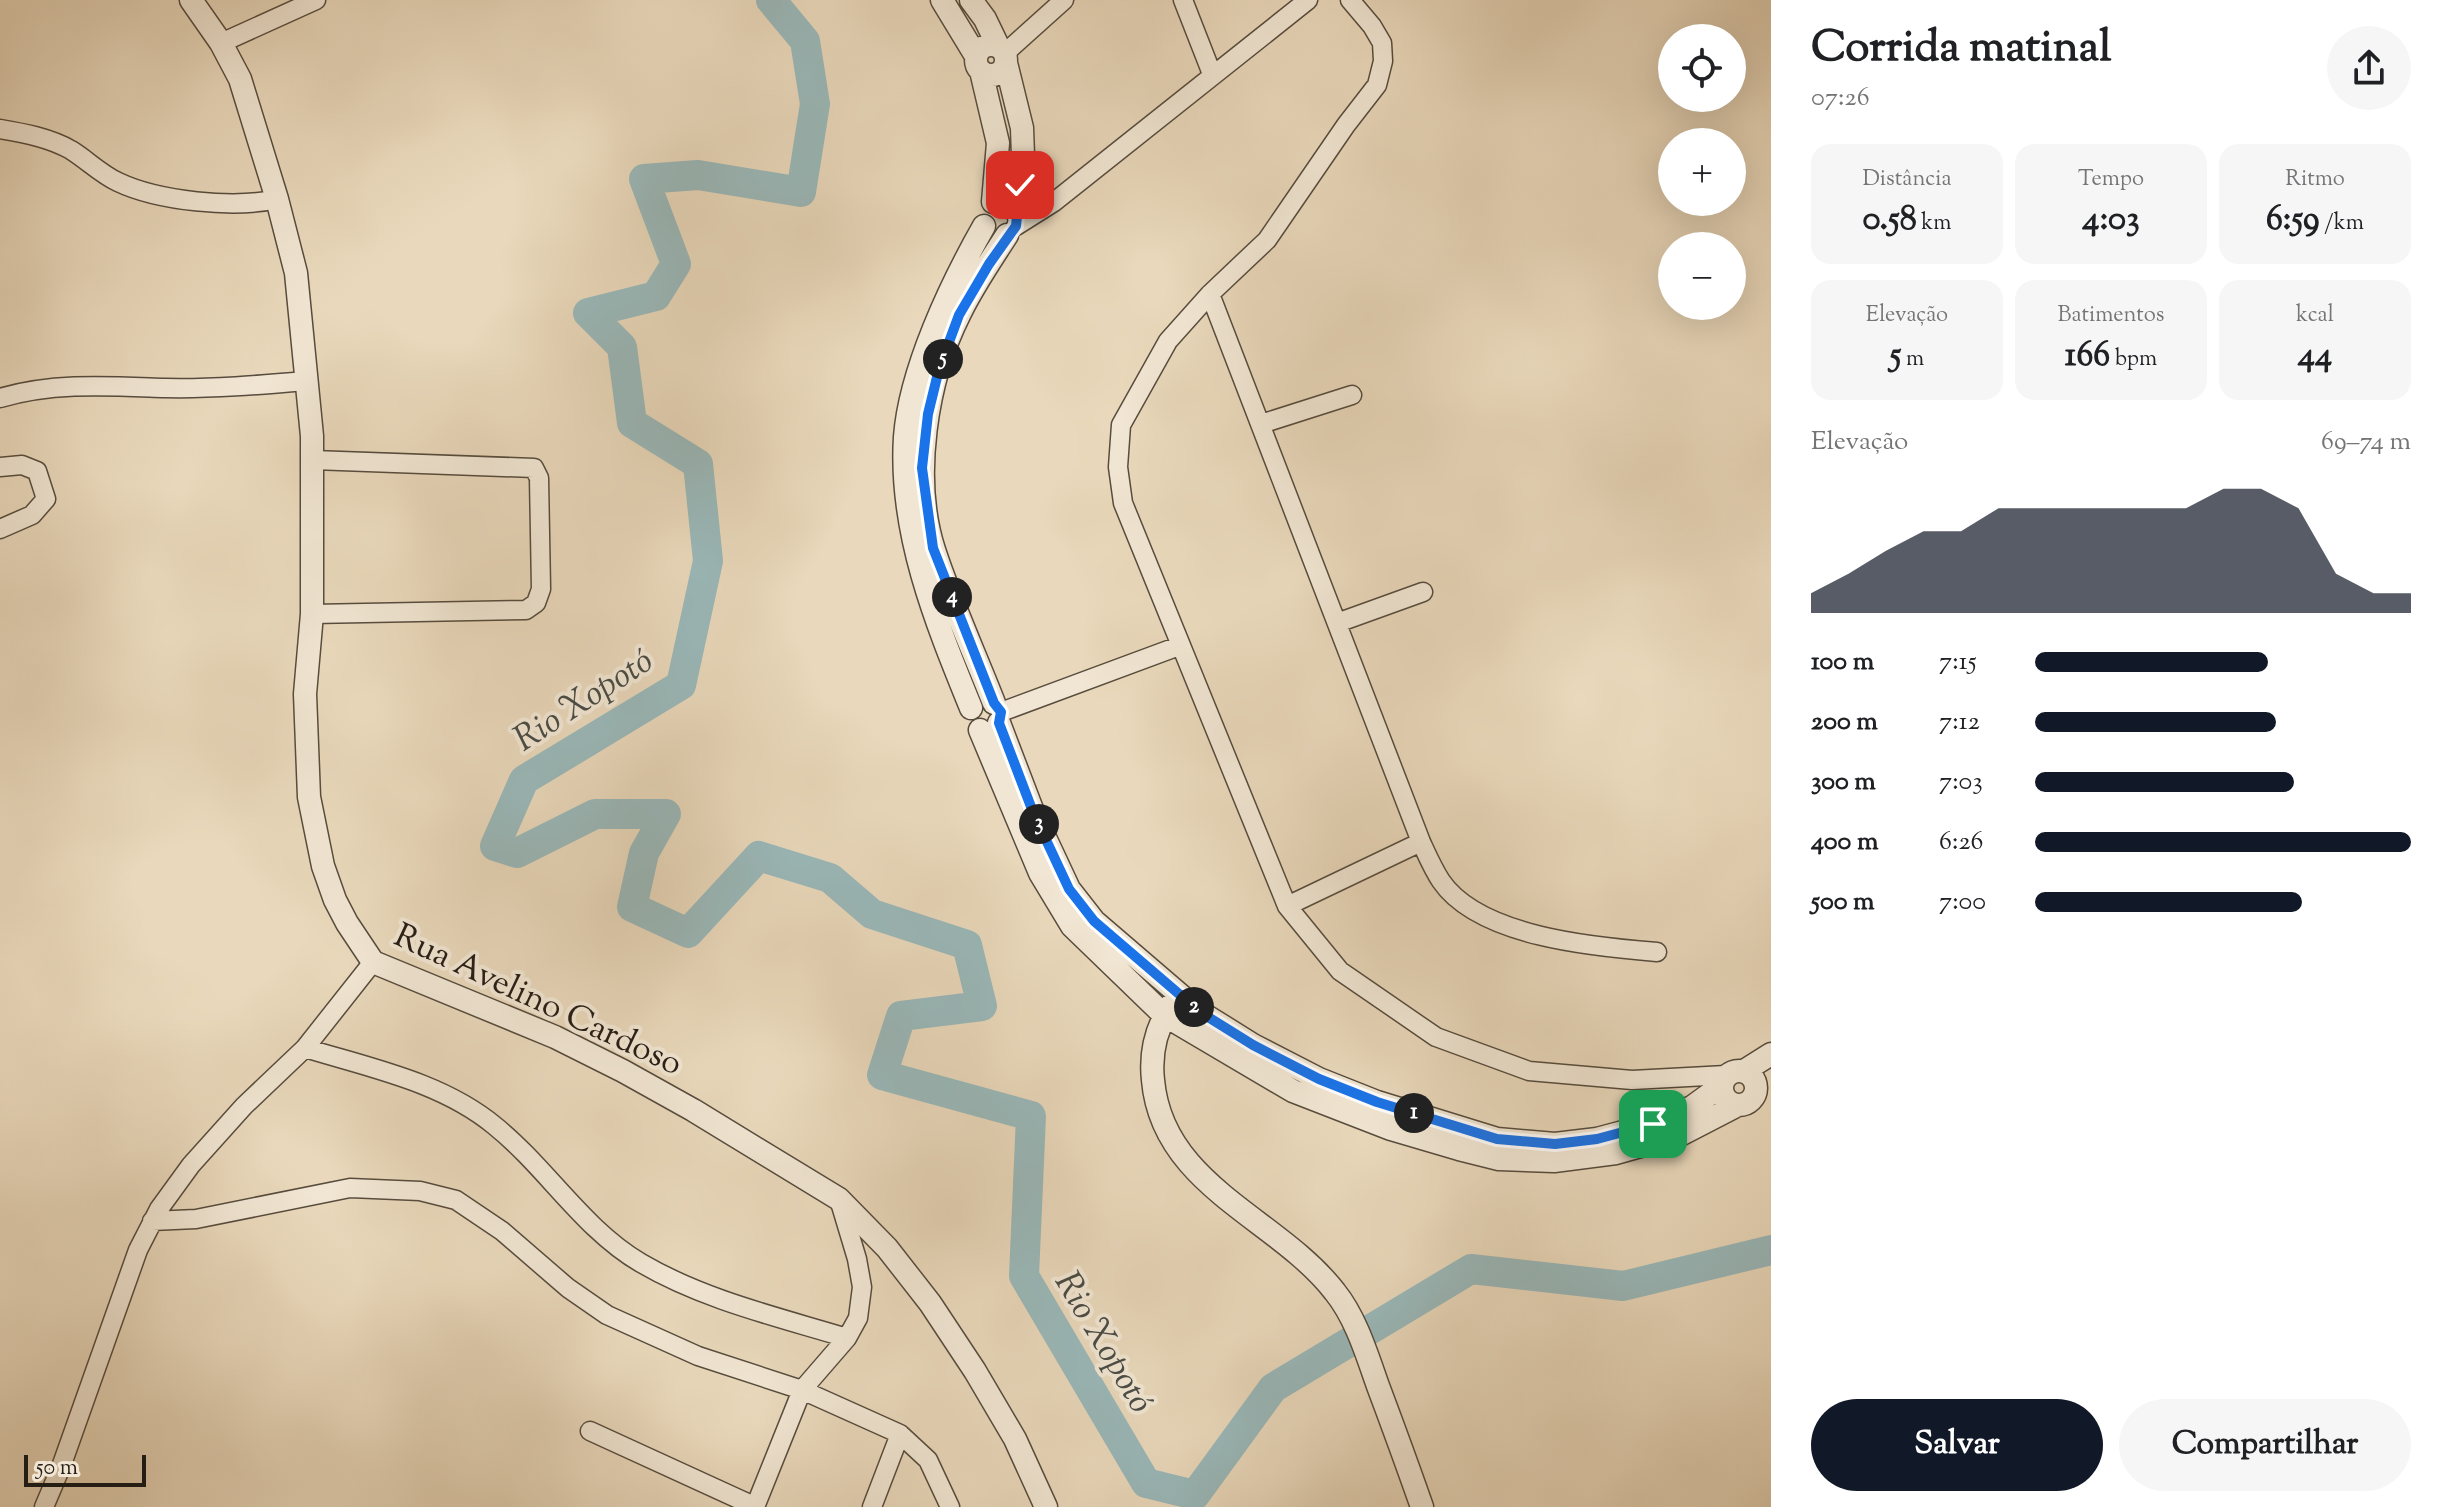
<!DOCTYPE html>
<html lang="pt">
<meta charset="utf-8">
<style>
:root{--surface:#fff;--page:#f6f6f6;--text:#202124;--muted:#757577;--accent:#111827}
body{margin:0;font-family:"Sorts Mill Goudy",serif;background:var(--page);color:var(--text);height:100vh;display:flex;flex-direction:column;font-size:30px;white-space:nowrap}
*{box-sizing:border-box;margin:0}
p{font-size:26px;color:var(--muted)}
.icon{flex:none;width:44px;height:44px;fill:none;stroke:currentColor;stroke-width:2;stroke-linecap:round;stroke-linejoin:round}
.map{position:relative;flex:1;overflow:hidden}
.drawer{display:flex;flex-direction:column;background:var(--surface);width:680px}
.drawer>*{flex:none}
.buttons{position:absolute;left:1658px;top:24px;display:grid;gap:16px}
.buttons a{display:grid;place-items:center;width:88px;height:88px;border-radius:50%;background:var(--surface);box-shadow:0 8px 32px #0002;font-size:40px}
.scale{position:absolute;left:24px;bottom:20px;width:122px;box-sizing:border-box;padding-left:8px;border:4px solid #261d15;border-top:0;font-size:22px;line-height:28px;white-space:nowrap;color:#261d15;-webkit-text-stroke:6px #f1e6d3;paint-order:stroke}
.pin{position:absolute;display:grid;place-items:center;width:68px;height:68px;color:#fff;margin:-34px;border-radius:16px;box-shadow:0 4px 12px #0006}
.km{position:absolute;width:40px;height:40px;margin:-20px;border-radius:50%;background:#222;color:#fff;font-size:22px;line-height:40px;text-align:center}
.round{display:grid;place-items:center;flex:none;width:84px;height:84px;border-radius:42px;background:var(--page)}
.summary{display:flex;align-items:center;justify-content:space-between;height:136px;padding:0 40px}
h1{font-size:44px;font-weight:700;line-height:60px}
.metrics{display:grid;grid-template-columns:repeat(3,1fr);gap:12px;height:136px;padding:8px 40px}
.metrics div{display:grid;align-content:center;border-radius:20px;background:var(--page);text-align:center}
.metrics b{font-size:34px;font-weight:700}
.metrics small{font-size:22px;font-weight:400}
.metrics p{font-size:22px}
.chart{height:224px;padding:16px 40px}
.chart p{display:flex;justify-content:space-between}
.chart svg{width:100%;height:144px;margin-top:8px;fill:var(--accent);opacity:.7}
.action{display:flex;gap:16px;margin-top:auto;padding:16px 40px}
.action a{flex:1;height:92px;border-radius:48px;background:var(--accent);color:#fff;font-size:32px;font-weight:700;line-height:92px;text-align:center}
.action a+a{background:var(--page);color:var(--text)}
ul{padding:0 40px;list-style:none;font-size:26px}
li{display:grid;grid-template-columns:128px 96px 1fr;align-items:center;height:60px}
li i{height:20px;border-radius:10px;background:var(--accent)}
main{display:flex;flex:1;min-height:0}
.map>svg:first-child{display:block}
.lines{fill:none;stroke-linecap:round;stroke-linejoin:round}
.river{stroke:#9ab8b9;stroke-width:30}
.minor-casing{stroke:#574c3e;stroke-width:21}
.tertiary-casing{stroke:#574c3e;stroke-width:25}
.minor{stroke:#f1e6d3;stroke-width:18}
.tertiary{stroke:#f1e6d3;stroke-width:22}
.route-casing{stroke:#fff;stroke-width:16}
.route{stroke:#1a73e8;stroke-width:10}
.labels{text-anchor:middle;stroke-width:8;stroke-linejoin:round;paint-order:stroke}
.street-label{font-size:34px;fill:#261d15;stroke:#f1e6d3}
.water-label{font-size:36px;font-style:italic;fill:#494c46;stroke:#f1e6d3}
</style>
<main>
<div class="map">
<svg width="1771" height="1507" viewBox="0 0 1771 1507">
<rect width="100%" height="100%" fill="#e9d8bb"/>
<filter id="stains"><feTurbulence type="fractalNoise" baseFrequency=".0025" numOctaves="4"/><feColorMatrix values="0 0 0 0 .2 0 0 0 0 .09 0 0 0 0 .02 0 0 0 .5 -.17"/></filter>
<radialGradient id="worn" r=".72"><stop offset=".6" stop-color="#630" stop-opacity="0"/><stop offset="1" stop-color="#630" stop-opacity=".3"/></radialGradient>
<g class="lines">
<!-- river -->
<path class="river" d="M771,0L805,41L815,104L801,192L698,175L644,179L676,264L656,296L588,313L622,347L632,423L698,464L708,561L681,685L524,780L495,846L517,853L595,814H666L644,853L632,907L688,933L759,856L830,878L872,914L967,945L982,1006L901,1016L882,1075L1031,1116L1024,1276L1146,1483L1195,1495L1273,1388L1471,1269L1623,1286L1771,1250"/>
<!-- minor casing -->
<g class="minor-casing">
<path id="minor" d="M1183,0L1212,74
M1350,0L1372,26L1382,43L1383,61L1377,85L1346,125L1267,240L1210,294L1168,341L1121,425L1118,467L1123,503L1287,906L1340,971L1436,1037L1529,1071L1632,1080L1726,1075
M221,43L316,0
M1005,53L1064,0
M0,129C24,133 50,138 71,150C87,160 101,174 118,182C158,201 234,209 277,199
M1016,226L1054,202L1308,0
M1210,294L1421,842C1427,855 1433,869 1441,881C1479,937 1595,947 1657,952
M0,398C54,382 109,386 165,388C212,389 259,385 306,381
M1261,424L1352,395
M0,467L22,465L37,471L46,499L32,515L0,529
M312,614L526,610L536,603L541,589L539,478L534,468L313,460
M1337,623L1423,592
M1001,712L1179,646
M1287,906L1421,842
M305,1048C370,1068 442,1082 495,1126C547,1168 583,1229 641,1263C704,1300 778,1317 847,1338
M152,1221L196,1219L350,1188L420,1191L456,1200L502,1231L568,1288L607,1315L698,1356L802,1390L900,1434L928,1460L950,1507
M590,1431L756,1507
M44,1507L61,1467L138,1250L159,1209L191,1165L244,1106L305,1048L373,962
M755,1507L802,1390L847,1338L858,1318L862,1287L857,1259L839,1199
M872,1507L900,1434"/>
</g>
<!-- tertiary casing -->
<g class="tertiary-casing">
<path id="tertiary" d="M191,0L221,43L240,79L277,199L296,273L312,436V614L305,694L309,797L323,866L335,900L347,923L373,962L555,1037L623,1071L693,1110L839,1199L887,1248L930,1303L975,1371L1015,1439L1046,1507
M942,0L976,56
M971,0L985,19L998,46
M976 60a15 15 0 1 1 30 0a15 15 0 1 1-30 0Z
M1006,63L1022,128L1023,156L1017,213
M981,71L998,143L993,202
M994,703C974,652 951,602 934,550C911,478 926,380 960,313C973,286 991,260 1007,235
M971,708C936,622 899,532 905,437C910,370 951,284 984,226
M999,723L1033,812L1069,889L1094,921L1200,1012L1253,1045L1319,1079L1377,1102L1497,1139L1555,1144L1597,1139L1653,1124L1692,1107L1721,1086
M980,730L1040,873L1072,926L1164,1015L1293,1091L1391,1129L1459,1149L1499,1159L1554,1161L1616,1153L1680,1135L1738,1105
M1171,1005C1156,1028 1150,1053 1153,1080C1162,1186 1278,1218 1335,1292C1356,1318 1367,1355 1378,1386C1393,1426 1408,1467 1422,1507
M1722 1088a17 17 0 1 1 34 0a17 17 0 1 1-34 0Z
M1744,1071L1771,1054"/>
</g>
<!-- minor -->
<use href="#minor" class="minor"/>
<!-- tertiary -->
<use href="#tertiary" class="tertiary"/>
</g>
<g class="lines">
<!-- route casing -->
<g class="route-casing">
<path id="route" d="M1020,185L1016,226L989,264L959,315L939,369L928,414L922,468L933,548L994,703L1001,712L999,723L1033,812L1069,889L1094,921L1200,1012L1253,1045L1319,1079L1377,1102L1497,1139L1555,1144L1597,1139L1653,1124"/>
</g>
<!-- route -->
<use href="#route" class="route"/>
</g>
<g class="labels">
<!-- street labels -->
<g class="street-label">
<text transform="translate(539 998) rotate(25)" y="12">Rua Avelino Cardoso</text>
</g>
<!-- water labels -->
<g class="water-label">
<text transform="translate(582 698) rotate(-33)" y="13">Rio Xopotó</text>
<text transform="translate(1106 1341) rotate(59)" y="13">Rio Xopotó</text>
</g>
</g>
<rect width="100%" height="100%" filter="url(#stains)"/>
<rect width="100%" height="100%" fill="url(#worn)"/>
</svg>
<div class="buttons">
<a><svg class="icon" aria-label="locate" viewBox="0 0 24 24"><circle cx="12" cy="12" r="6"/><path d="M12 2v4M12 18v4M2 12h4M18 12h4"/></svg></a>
<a>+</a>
<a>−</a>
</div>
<div class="scale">50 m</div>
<div class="pin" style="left:1653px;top:1124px;background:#1e9e55"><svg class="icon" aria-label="arrive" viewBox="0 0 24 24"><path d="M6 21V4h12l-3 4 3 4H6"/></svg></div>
<div class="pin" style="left:1020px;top:185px;background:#d93025"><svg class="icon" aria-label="check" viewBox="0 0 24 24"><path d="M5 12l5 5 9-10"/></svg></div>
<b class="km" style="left:1414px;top:1113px">1</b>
<b class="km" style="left:1194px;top:1007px">2</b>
<b class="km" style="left:1039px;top:824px">3</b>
<b class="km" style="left:952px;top:597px">4</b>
<b class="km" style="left:943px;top:359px">5</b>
</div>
<section class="drawer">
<div class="summary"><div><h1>Corrida matinal</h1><p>07:26</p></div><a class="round"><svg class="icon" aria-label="share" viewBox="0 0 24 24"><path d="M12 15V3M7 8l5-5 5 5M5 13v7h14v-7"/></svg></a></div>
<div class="metrics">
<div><p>Distância</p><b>0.58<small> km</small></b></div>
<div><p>Tempo</p><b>4:03</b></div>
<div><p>Ritmo</p><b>6:59<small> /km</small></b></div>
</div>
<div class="metrics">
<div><p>Elevação</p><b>5<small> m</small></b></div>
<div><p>Batimentos</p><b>166<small> bpm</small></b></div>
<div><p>kcal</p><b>44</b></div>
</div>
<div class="chart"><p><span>Elevação</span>69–74 m</p>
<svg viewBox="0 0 160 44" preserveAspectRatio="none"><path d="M0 44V38L10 32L20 25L30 19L40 19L50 12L60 12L70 12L80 12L90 12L100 12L110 6L120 6L130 12L140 32L150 38L160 38V44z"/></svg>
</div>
<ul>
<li><b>100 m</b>7:15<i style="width:62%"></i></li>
<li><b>200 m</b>7:12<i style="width:64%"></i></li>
<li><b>300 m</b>7:03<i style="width:69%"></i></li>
<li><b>400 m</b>6:26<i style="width:100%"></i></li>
<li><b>500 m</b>7:00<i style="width:71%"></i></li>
</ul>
<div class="action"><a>Salvar</a><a>Compartilhar</a></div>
</section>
</main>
